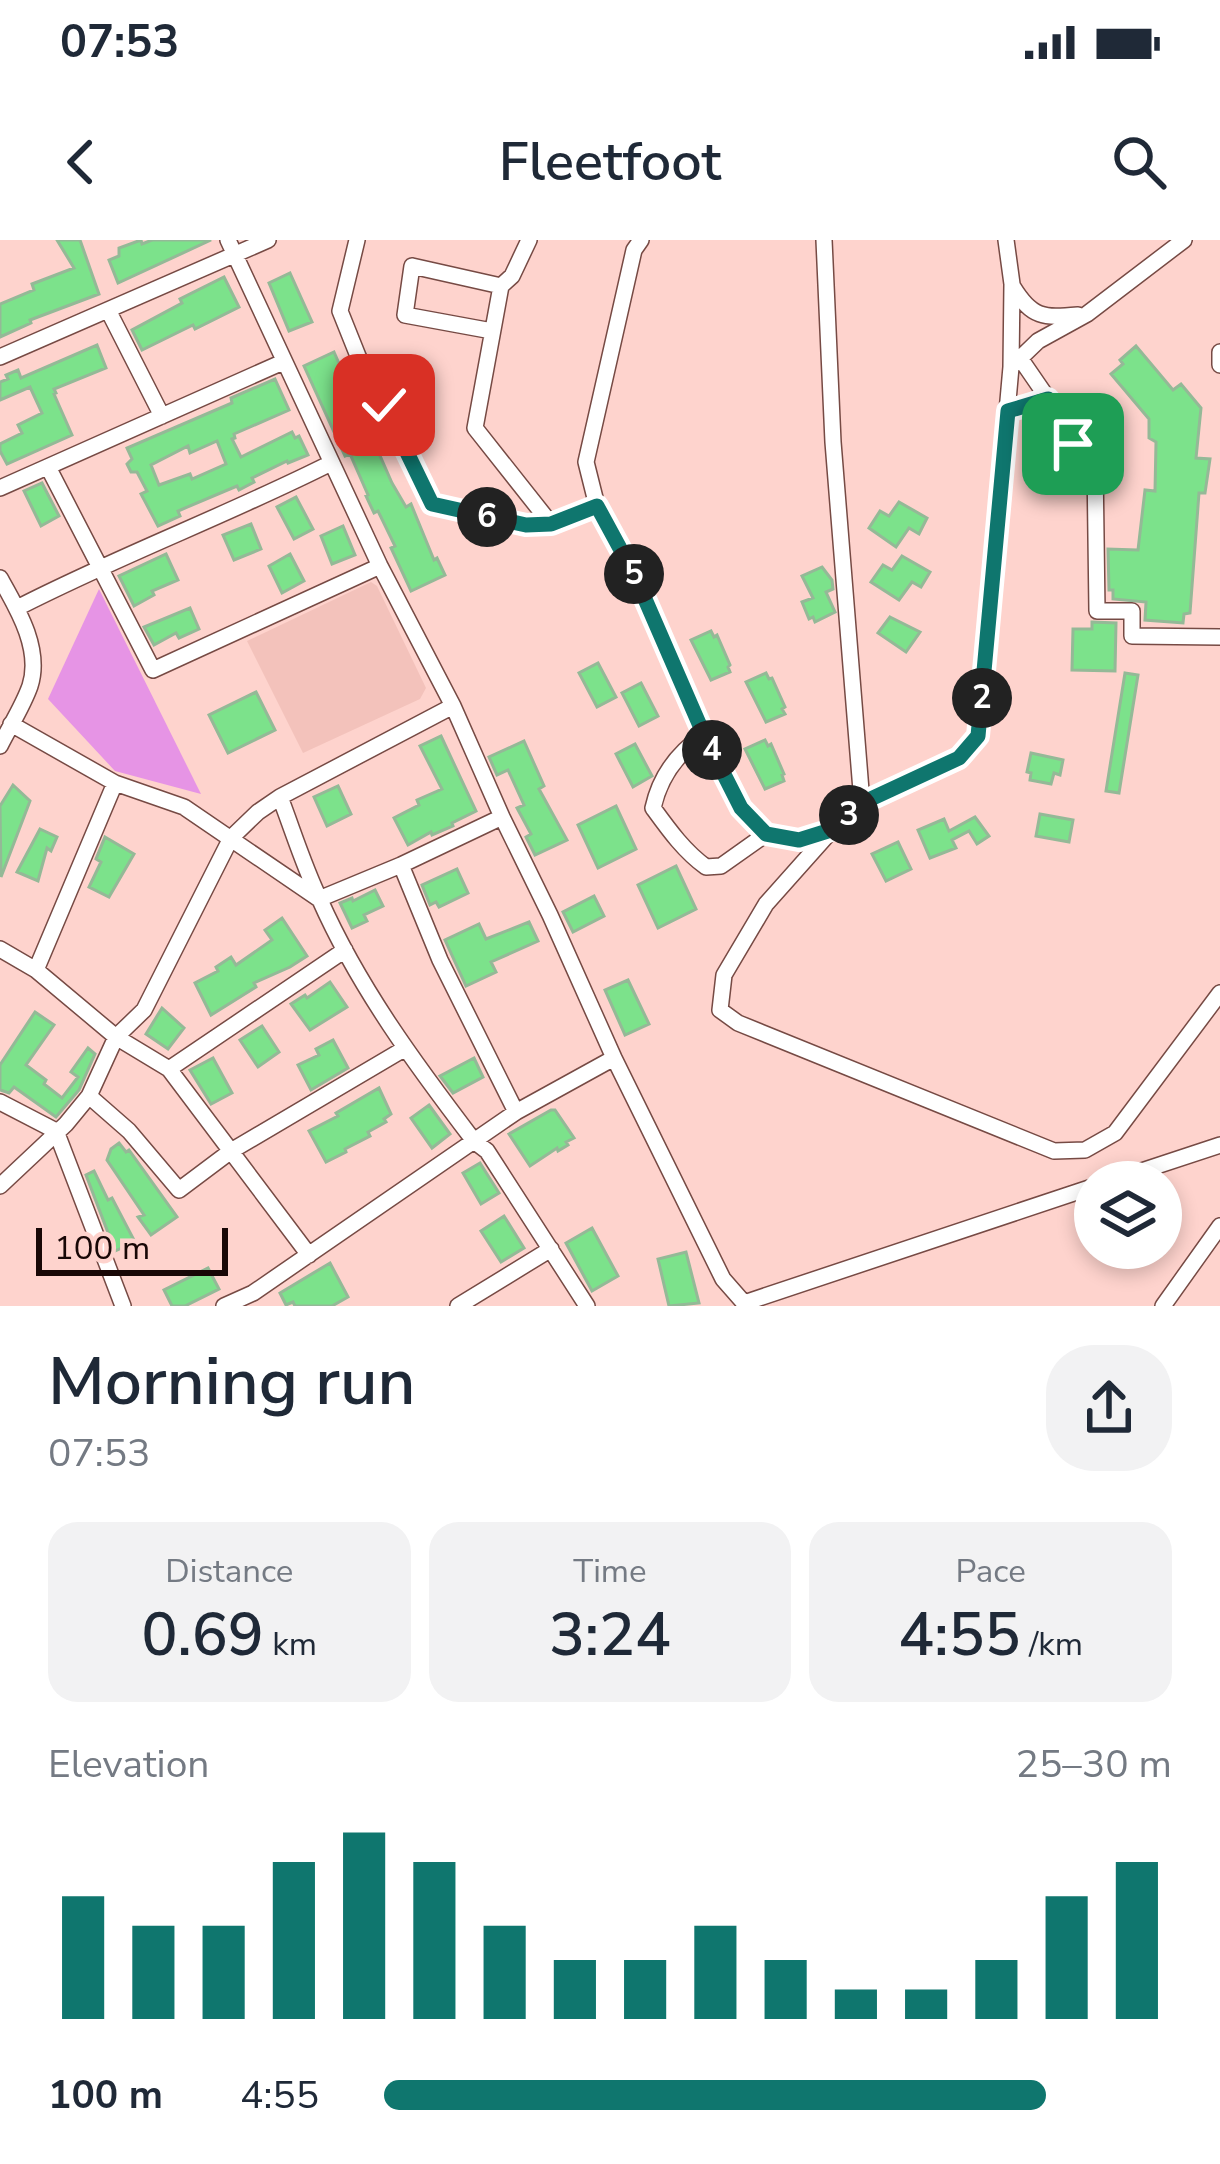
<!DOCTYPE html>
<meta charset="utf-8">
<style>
:root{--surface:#fff;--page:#f2f2f3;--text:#1f2937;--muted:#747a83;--accent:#0f766e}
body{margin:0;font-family:"Nunito Sans",sans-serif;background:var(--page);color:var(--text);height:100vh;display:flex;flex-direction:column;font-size:45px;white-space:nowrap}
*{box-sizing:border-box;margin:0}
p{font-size:39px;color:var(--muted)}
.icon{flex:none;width:66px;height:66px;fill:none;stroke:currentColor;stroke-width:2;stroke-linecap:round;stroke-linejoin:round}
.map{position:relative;height:1066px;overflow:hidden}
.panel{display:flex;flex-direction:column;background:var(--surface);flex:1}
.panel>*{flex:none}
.fabs{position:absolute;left:1074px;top:921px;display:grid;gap:24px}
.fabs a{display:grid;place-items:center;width:108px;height:108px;border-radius:50%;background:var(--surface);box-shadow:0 6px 18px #0003;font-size:60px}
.scale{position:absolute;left:36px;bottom:30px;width:192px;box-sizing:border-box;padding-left:12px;border:6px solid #180706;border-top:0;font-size:33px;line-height:42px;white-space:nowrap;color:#180706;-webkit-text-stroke:9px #fed3cd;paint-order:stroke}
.pin{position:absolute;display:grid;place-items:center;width:102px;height:102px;color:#fff;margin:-51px;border-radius:24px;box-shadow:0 6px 18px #0006}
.km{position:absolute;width:60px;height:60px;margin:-30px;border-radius:50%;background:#222;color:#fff;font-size:33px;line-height:60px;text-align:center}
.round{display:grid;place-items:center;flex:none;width:126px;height:126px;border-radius:48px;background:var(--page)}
.overview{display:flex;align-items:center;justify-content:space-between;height:204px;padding:0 48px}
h1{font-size:66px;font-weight:600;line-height:90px}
.figures{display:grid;grid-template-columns:repeat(3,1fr);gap:18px;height:204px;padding:12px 48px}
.figures div{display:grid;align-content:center;border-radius:30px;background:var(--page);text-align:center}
.figures b{font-size:60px;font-weight:600}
.figures small{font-size:33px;font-weight:400}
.figures p{font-size:33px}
.chart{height:336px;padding:24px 48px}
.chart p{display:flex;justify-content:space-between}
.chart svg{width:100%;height:216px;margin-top:12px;stroke:var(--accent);stroke-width:6}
ul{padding:0 48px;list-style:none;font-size:39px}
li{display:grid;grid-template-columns:192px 144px 1fr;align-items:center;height:90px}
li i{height:30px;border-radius:15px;background:var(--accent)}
.status{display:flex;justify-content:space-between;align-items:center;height:84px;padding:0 60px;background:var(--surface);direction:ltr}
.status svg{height:33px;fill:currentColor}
header{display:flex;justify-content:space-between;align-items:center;height:156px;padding:0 48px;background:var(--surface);font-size:54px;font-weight:600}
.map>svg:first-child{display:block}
.built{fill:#f3c2bb}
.green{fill:#e694e5}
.building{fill:#7ce28b;stroke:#94b997;stroke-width:3;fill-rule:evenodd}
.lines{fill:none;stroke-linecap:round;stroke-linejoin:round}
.minor-casing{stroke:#764a44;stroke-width:18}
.minor{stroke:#fff;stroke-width:15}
.route-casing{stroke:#fff;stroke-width:24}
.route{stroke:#0f766e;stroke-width:15}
</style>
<div class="status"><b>07:53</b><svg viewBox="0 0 49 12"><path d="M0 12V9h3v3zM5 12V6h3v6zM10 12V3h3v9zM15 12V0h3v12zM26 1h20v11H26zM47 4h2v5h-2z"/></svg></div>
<header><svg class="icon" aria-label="back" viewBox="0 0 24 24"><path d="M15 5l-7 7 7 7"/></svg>Fleetfoot<svg class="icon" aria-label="search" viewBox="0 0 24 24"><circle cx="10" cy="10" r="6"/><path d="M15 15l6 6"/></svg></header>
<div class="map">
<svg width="1220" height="1066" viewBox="0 0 1220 1066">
<rect width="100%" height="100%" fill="#fed3cd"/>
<!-- built -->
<path class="built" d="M371,342L377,346L426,448L420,459L303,513L247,401Z"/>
<!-- green -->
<path class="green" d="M99,349L201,554L115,531L48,459Z"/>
<!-- building -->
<path class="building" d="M57,0H80L99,54L30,80L31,83L0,97V64L34,50L32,44L74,28Z
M141,0L142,4L152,0H211L118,43L109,20L119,16V8Z
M290,33L312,82L289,91L269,43Z
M224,37L239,67L195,89L193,85L142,110L132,90L182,63L180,59Z
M97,105L106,128L54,149L56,153L54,154L72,195L7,224L0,211V204L22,193L18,185L42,173L30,147L0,160V142L8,139L6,135L18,130L21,138Z
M1136,106L1173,150L1181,144L1201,168L1196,218L1210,219L1205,253H1199L1190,373L1184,374L1183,383L1145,380L1146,362L1113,359V350H1109L1108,309L1138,310L1145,250L1155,251L1156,202L1149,198V179L1111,134L1123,124L1120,120Z
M334,112L345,137L349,135L357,152L353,154L392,243L406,267L411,264L434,320L437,318L445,335L411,351L391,308L395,306L378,271L374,273L366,256L368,255L350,214L345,216L304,126Z
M275,139L289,170L234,194L235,198L232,199L241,217L292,192L295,198L299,196L308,215L288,223L287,221L252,238L254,242L239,250L237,246L178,271L180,276L158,286L141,254L147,251L137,232H131L127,224L132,219L127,208L232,163L231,158ZM217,201L226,224L192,239L190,234L159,245L151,225L188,206L190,213Z
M42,243L59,276L41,286L24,251Z
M296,257L313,289L294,299L277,267Z
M899,262L927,278L919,294L909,288L896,307L869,288L880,271L889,276Z
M251,284L261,309L234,320L223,295Z
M343,286L355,315L332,324L321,296Z
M166,314L178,340L152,351L154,355L134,366L119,336Z
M290,314L304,341L282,353L269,326Z
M902,316L930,332L921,347L912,342L899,360L871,342L883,325L892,330Z
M822,327L832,340L833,349L826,352L835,372L815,382L813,377L809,379L802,362L813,358L802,336Z
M190,368L199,389L179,398L176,393L154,405L144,387Z
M890,377L920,392L906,412L878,393Z
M1092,382L1116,383L1115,431L1072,430L1073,389H1092Z
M711,391L714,397L717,395L730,425L728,427L730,432L711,440L691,400Z
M598,423L616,457L597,467L579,433Z
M766,433L769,439L772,438L785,467L782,469L785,474L766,482L746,442Z
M1125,433L1138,435L1119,553L1106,551Z
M641,443L658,476L639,486L622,453Z
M256,452L275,490L228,513L209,475Z
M441,496L476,571L452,583L453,586L432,595L431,592L408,605L394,578L419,565L417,560L442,549L420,506Z
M765,500L768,506L771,504L784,534L782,535L784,541L765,549L745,509Z
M524,501L544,546L539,549L567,600L535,615L526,597L531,594L517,568L524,565L508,530L497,535L489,517Z
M635,504L652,536L633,547L616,514Z
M1031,513L1063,520L1060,535L1054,533L1051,544L1030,540L1031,533L1027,532Z
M13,545L30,561L1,637L0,566Z
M338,546L351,574L327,586L314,557Z
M616,566L636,609L598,628L578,585Z
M1040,574L1073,580L1069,602L1036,596Z
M975,577L989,596L977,604L969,591L952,600L956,608L930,618L918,590L944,579L949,591Z
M40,589L57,597L51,611L47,608L38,641L17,632Z
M105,597L134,614L109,657L89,647L101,622L96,619Z
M898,602L911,629L886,641L872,614Z
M676,626L696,669L658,688L638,645Z
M457,629L468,653L439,667L436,662L430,665L422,645Z
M375,650L383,666L364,675L367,681L352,688L340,663L352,658L353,661Z
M594,656L604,676L573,692L563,672Z
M282,678L307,716L290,727L254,743L256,747L211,775L195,743L218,731L216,727L231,717L236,725L272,700L265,690Z
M529,682L538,701L491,722L496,732L466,746L445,700L479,684L486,699Z
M628,740L649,784L625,795L605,750Z
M330,742L347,767L310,790L291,764L305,755L307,758Z
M162,768L184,788L168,809L146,794Z
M35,772L54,785L26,825L46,840L44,844L62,858L78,837L71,832L88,808L95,814L79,850L56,877L14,847L9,853L0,850V825Z
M262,786L279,812L258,827L240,800Z
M333,800L348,828L311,850L298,825L319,815L316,809Z
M213,818L232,853L211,864L190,830Z
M474,818L483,837L453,853L440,836Z
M379,848L391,874L384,879L386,882L368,892L370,896L345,909L346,912L326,922L309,891L338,876L336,873Z
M429,865L450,894L432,908L411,878Z
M551,870H555L574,898L566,902L568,905L558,911L557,908L530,926L509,894Z
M119,903L126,912L129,910L177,977L151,995L138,977L144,975L107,920L111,909Z
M480,923L499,953L481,964L463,933Z
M94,931L108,960L112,958L135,1002L115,1011L86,935Z
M504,976L524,1008L501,1022L481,991Z
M592,988L618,1036L592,1051L566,1003Z
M686,1012L699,1063L669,1066L658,1019Z
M330,1023L348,1057L332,1066H295L293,1062L286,1065L280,1053Z
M208,1028L219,1049L185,1066H172L164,1050Z"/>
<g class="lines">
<!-- minor casing -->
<g class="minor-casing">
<path id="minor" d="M228,0L380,326L453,466L502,577L550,675L614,818L723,1039L744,1063L1095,946
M357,0L340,71L358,116L432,264L526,285L551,284
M641,0L634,10L586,222L597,266L635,336L704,495L741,568L766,594L799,600L831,590L862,563L959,518L978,496L1011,127L1012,44L1006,0
M824,0L833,202L862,563
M501,46L512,36L529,0
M1013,47C1032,78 1043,78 1078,75
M108,70L162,176
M492,91L405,75L412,26L501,46L475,188L551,284L597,266
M1220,112V125
M0,117L268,0
M1020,118L1075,198
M1011,127L1038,101L1087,74L1184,0
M365,129L424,150L408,211
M1008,171L1048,159
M1074 205a17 17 0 1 1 34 0a17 17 0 1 1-34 0Z
M1095,223L1097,371H1132V396L1220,397
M48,227L153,430L380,326
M0,248L283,122
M0,338C17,368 42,409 30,446C23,466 10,486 0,506
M17,368C120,315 228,275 331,223
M11,484L115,543L184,567L319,659L401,625L502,577
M704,495C677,513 660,536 653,568C669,590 684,611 706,627L721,626L766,594
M280,557C293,591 304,627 320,660C359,748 416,825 474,901L487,911L587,1066
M831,591L766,664L724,735L720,770L738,783L1054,911L1085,910L1115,893L1220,753
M401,625L440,720L516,872
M0,709L36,730L116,797L169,829L309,1015
M36,730L115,543
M169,829L345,710
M89,856L129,891L179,950L231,911L404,809
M0,862L56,891L123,1066
M1108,942L1220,905
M0,946L66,884L89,856L116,797L144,770L231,598L258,572L280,557L453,466
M224,1066L253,1053L516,872L614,818
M458,1066L551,1009
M1163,1066L1220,986"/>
</g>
<!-- minor -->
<use href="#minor" class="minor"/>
</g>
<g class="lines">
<!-- route casing -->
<g class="route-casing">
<path id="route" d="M384,165L432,264L526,285L551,284L597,266L635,336L704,495L741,568L766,594L799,600L831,590L862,563L959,518L978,496L1008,171L1048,159L1075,198L1073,204"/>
</g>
<!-- route -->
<use href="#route" class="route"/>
</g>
</svg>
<div class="fabs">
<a><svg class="icon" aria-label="layers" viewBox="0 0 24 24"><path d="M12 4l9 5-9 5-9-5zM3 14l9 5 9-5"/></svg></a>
</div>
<div class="scale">100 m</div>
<div class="pin" style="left:1073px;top:204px;background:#1e9e55"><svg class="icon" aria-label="arrive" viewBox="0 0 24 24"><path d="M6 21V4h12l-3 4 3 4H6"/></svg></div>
<div class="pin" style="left:384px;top:165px;background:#d93025"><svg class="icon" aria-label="check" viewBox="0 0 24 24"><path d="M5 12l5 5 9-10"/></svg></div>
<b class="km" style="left:982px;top:458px">2</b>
<b class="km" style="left:849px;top:575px">3</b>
<b class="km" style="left:712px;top:510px">4</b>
<b class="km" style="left:634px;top:334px">5</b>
<b class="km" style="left:487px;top:277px">6</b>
</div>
<section class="panel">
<div class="overview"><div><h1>Morning run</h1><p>07:53</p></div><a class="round"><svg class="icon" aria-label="share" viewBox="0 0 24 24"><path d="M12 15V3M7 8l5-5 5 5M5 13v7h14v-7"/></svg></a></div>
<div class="figures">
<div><p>Distance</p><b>0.69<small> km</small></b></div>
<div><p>Time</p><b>3:24</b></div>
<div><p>Pace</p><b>4:55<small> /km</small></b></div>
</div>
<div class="chart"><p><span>Elevation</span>25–30 m</p>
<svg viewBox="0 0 160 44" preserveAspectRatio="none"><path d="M5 44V19M15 44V25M25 44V25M35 44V12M45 44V6M55 44V12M65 44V25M75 44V32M85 44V32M95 44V25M105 44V32M115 44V38M125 44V38M135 44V32M145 44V19M155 44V12"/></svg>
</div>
<ul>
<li><b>100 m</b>4:55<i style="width:84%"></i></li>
</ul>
</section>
